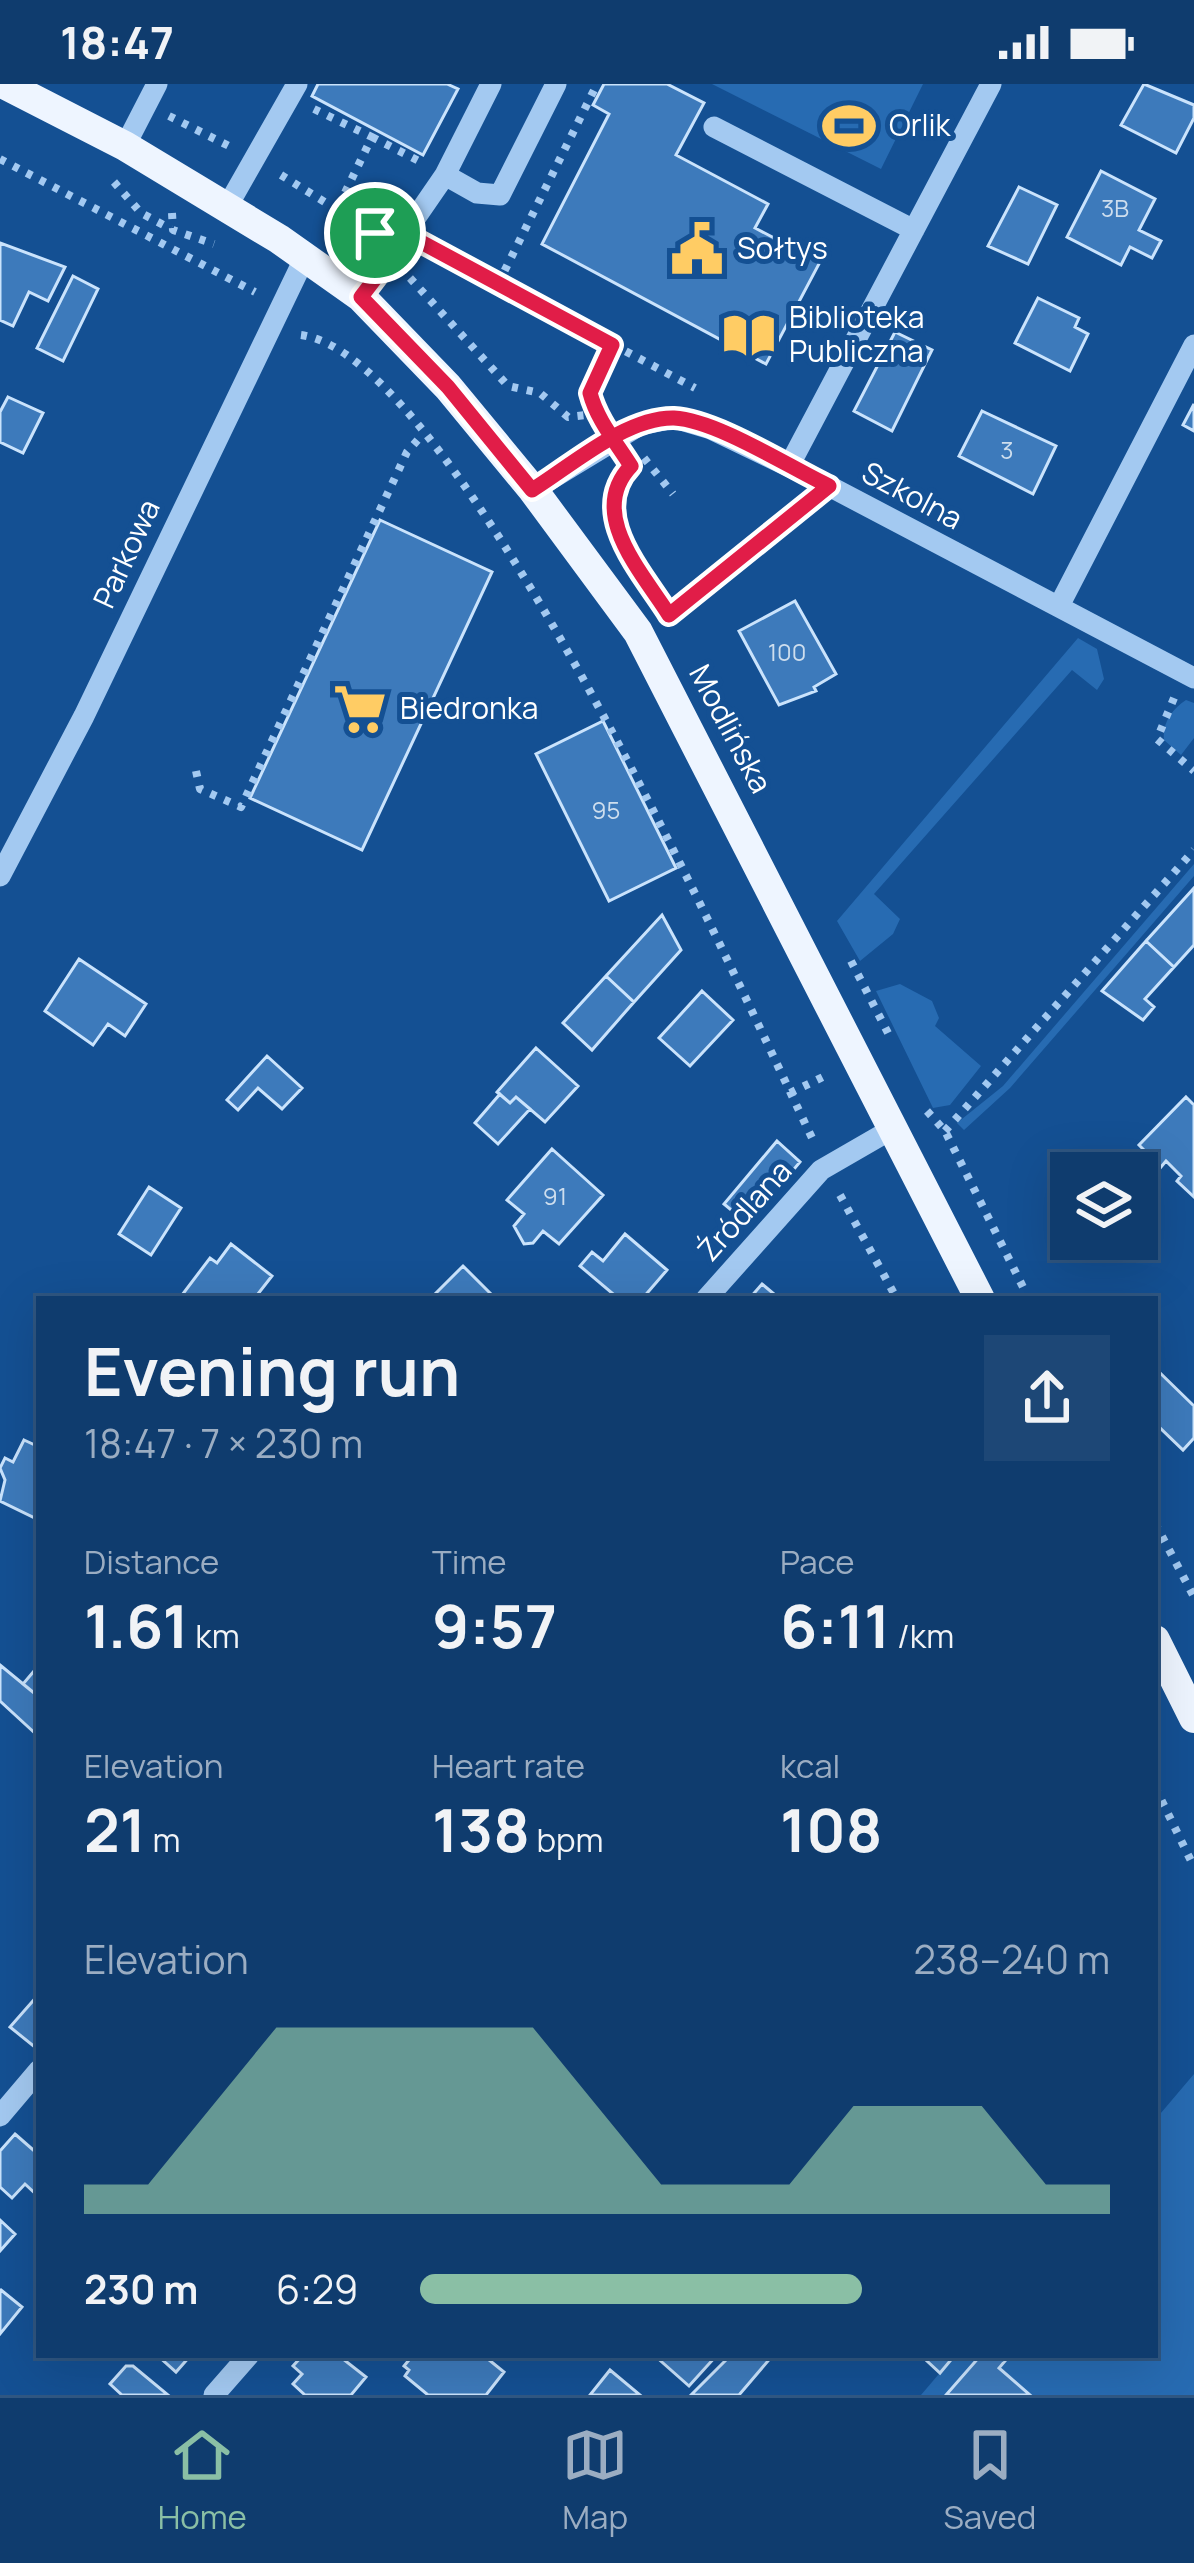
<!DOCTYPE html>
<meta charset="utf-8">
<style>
:root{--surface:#0f3c6e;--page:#1d4776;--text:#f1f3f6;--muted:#9badc2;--line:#2f5681;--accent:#8abfa5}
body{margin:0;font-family:Manrope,sans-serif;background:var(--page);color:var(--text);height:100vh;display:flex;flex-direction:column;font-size:45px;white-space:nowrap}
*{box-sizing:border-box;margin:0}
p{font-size:39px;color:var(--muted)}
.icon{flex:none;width:66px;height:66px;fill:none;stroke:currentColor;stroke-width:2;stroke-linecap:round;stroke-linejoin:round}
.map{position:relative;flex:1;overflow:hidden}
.side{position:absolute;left:36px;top:1212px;width:1122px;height:1062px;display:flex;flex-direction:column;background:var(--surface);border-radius:0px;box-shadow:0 12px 48px #0002,0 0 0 3px var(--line)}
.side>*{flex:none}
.tools{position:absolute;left:1050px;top:1068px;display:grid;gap:24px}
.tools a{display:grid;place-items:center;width:108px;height:108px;border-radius:0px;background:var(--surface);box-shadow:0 12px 48px #0002,0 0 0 3px var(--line);font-size:60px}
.pin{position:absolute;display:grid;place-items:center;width:102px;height:102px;color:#fff;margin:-51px;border:6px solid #fff;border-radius:50%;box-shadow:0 3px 12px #0007}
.round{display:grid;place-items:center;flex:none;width:126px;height:126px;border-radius:0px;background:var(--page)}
.headline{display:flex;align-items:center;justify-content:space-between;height:204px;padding:0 48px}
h1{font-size:66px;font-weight:700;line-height:90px}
.figures{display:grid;grid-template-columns:repeat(3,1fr);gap:18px;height:204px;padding:12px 48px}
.figures div{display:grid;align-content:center}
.figures b{font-size:60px;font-weight:700}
.figures small{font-size:33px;font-weight:400}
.figures p{font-size:33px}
.chart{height:336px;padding:24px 48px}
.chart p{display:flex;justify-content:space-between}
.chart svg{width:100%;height:216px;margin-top:12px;fill:var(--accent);opacity:.7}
ul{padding:0 48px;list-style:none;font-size:39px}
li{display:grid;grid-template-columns:192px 144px 1fr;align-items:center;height:90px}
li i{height:30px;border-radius:15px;background:var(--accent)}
.status{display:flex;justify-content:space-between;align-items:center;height:84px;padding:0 60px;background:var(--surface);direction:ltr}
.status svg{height:33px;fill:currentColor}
.tab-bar{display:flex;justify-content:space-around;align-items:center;height:168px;border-top:3px solid var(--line);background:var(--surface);font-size:33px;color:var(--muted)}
.tab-bar a{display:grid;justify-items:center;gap:6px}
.tab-bar .current{color:var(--accent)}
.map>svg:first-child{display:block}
.green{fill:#276bb2}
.building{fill:#3d7abb;stroke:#cae3fc;stroke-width:3}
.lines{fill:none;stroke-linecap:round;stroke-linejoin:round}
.path{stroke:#a3c9f1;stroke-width:8;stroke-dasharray:6 9;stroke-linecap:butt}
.minor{stroke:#a3c9f1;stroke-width:21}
.major{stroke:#eef5ff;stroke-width:30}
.route-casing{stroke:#fff;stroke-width:24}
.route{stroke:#e11d48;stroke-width:15}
.labels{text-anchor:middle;stroke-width:10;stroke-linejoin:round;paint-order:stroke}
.number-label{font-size:24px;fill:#cedeee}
.poi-label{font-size:30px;fill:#fff;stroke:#145093;text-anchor:start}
.street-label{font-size:30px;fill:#fff;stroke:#145093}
</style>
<div class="status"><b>18:47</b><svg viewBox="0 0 49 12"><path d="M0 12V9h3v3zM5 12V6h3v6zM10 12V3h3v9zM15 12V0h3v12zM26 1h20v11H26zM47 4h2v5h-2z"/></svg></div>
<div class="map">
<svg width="1194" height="2311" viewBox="0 0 1194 2311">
<rect width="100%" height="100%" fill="#145093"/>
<!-- green -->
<path class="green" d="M712,0H923L881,85Z
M1078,554L1097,565L1104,595L1097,606L1072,586L874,810L900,835L893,850L860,877L837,837Z
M1186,616L1194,619V654L1181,671L1164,656C1162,639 1172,625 1186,616Z
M1194,780V792L1010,1004L964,1046L957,1039L1003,1002Z
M900,900L932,917L939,934L935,942L981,982L950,1021L933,1024L876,907Z
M1194,1990V2311H921L955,2271H1155V2036Z"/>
<!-- building -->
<path class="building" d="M318,0H447L458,5L423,71L312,12Z
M604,0H667L704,19L676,71L768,120L755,144L820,178L766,280L542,160L609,30L593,21Z
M1144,0L1194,21V34L1176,69L1121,41Z
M1101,87L1155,115L1139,146L1161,157L1152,174L1130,163L1121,181L1067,153Z
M1019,103L1057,121L1028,180L988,162Z
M0,159L65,183L48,217L29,208L13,242L0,236Z
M73,192L98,205L63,277L37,264Z
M1038,214L1079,234L1075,243L1088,250L1070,287L1015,259Z
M895,248L932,266L892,347L854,327Z
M8,313L43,329L23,369L0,358V328Z
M1194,320V347L1183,341Z
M982,327L1056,362L1033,410L959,372Z
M380,436L492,488L362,766L250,714Z
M795,517L836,590L814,603L816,607L779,621L739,547Z
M603,637L676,784L609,817L536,670Z
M1194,804V861L1174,883L1146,857Z
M662,831L681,866L634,918L606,892Z
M1146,857L1174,883L1145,915L1154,923L1143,936L1102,907Z
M79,875L146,920L125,952L108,940L93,961L45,927Z
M606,892L634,918L592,966L563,939Z
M702,907L733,936L690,982L659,954Z
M536,964L578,1002L545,1038L516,1013L510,1019L497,1008Z
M267,972L302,1004L282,1025L258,1004L238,1026L227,1016Z
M500,1010L510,1019L516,1013L530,1025L498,1060L475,1039Z
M1186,1013L1194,1021V1113L1177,1097L1181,1092L1166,1077L1161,1083L1139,1061Z
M777,1057L800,1078L748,1140L724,1120Z
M552,1065L603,1111L559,1160L543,1147L533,1159L524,1160L514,1142L524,1130L507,1116Z
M149,1103L181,1124L151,1171L119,1150Z
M625,1150L667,1186L642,1215H619L580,1182L592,1168L603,1177Z
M231,1160L272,1192L254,1215H179L210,1174L217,1179Z
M463,1182L496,1215H430Z
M762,1200L780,1215H749Z
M1155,1284L1194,1322V1354L1183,1366L1155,1339Z
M24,1356L39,1363V1436L0,1417L5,1396L0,1384L5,1374L13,1378Z
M0,1581L39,1613L38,1652L0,1617Z
M39,1581V1613L23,1600Z
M39,1910V1961L36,1964L10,1943Z
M15,2050L39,2071V2113L25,2100L12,2114L0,2103V2067Z
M0,2136L15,2150L0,2167Z
M1,2206L22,2223L0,2250V2207Z
M157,2271H191L176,2288Z
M303,2271L314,2275L338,2271L366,2293L351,2311H305L293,2300L302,2290L293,2282Z
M413,2271H483L504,2288L486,2311H428L405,2292L409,2286L404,2282Z
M654,2271H717L689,2302Z
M731,2271H773L739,2311H691Z
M933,2271H955L940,2289L927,2277Z
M981,2271H997L1005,2277L999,2284L1030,2311H946Z
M126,2282H133L168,2311H122L110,2300Z
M610,2286L640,2311H590Z"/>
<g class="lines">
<!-- path -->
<path class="path" d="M314,25L372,53L338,123
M169,32L231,63
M372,53L419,77
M0,75L255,208
M281,91L370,146
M114,98L141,129L171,145
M172,129L173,146L214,160
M427,162L695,304
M410,194L508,302L540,309L568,333L595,330
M498,200L597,0
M301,251C459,272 742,910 815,1060
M598,332L590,309L612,261
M644,374L673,410
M624,388C607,418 614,446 633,474
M669,531L803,422
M1174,614L1157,655L1194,687
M196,687L200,705L241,723L407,368L423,350
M851,877L888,949
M790,1009L827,991
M927,1027L945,1047L1029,1215
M945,1047L1194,766
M840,1111L897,1215
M1155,1439L1194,1513
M1155,1703L1194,1783"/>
<!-- minor -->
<path class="minor" d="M714,43L914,146
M125,62L157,0
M445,91L477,109L500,111L556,0
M227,123L297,0
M361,213L445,91L491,0
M789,382L991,0
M533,406L640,341L674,334L711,345L829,402L1194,594
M1059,522L1194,261
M0,792L84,632L305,173
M706,1215L821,1086L892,1045
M0,2032L39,1986
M214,2311L249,2271"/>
<!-- major -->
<path class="major" d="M4,0L125,62L279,155L361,213L448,303L533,406L638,548L980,1215
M1155,1556L1194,1634"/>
</g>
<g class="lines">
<!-- route casing -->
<g class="route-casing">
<path id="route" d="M375,149L393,171L361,213L448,303L532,406C571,382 626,333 674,334C716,336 789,383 829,402L669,531C642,488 586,429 631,382C616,358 597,336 590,309L612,261L408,151L375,149"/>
</g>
<!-- route -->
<use href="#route" class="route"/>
</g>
<!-- icons -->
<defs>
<g id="stadium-bare" transform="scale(4.14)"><path d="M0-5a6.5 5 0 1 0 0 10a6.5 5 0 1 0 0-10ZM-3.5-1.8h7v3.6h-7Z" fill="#ffcc64" stroke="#145093" stroke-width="2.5" paint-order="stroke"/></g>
<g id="civic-bare" transform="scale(4.14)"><path d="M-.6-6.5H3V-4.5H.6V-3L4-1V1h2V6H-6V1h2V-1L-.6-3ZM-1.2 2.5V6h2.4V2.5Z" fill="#ffcc64" stroke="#145093" stroke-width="2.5" paint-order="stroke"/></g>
<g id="library-bare" transform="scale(4.14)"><path d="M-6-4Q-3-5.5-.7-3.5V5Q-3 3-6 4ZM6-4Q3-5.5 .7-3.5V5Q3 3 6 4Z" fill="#ffcc64" stroke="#145093" stroke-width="2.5" paint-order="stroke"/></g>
<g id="supermarket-bare" transform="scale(4.14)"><path d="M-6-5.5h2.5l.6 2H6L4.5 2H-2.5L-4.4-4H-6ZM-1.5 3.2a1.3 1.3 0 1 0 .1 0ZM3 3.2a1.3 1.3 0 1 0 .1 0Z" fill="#ffcc64" stroke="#145093" stroke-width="2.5" paint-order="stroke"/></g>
</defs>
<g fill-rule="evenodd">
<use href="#stadium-bare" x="849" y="42"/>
<use href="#civic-bare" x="697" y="165"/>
<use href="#library-bare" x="749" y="251"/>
<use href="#supermarket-bare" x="360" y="625"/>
</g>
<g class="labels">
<!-- number labels -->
<g class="number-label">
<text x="1115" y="133">3B</text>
<text x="1007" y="375">3</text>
<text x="787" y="577">100</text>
<text x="606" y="735">95</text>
<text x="555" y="1121">91</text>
</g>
<!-- poi labels -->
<g class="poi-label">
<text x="889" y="52">Orlik</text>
<text x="737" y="175">Sołtys</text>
<text x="789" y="244">Biblioteka<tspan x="789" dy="34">Publiczna</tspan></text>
<text x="400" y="635">Biedronka</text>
</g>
<!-- street labels -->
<g class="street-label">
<text transform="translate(912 412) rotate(28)" y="10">Szkolna</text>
<text transform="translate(127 470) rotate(-65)" y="10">Parkowa</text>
<text transform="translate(730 645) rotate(62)" y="10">Modlińska</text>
<text transform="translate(745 1127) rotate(-48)" y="10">Źródlana</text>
</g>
</g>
</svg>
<div class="tools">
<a><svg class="icon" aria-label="layers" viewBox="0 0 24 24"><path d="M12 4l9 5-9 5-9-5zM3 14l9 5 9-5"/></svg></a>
</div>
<div class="pin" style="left:375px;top:149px;background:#1e9e55"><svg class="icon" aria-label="arrive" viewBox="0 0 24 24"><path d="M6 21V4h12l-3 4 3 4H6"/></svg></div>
<section class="side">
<div class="headline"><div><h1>Evening run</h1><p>18:47 · 7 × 230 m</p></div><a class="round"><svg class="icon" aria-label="share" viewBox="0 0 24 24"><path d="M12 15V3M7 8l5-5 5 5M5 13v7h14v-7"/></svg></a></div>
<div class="figures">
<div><p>Distance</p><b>1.61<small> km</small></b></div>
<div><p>Time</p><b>9:57</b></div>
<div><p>Pace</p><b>6:11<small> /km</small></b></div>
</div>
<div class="figures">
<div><p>Elevation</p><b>21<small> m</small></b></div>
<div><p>Heart rate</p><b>138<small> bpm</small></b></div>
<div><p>kcal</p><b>108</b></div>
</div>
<div class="chart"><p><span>Elevation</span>238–240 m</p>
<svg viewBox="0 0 160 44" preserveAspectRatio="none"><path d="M0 44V38L10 38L20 22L30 6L40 6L50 6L60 6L70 6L80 22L90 38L100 38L110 38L120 22L130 22L140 22L150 38L160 38V44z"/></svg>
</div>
<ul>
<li><b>230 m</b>6:29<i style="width:64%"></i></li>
</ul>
</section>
</div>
<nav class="tab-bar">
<a class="current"><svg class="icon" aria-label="home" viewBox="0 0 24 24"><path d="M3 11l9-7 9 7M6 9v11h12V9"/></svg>Home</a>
<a><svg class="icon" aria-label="map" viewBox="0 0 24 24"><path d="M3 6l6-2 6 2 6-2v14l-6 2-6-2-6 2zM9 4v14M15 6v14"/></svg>Map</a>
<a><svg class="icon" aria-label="saved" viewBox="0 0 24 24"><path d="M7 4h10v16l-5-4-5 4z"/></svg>Saved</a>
</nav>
